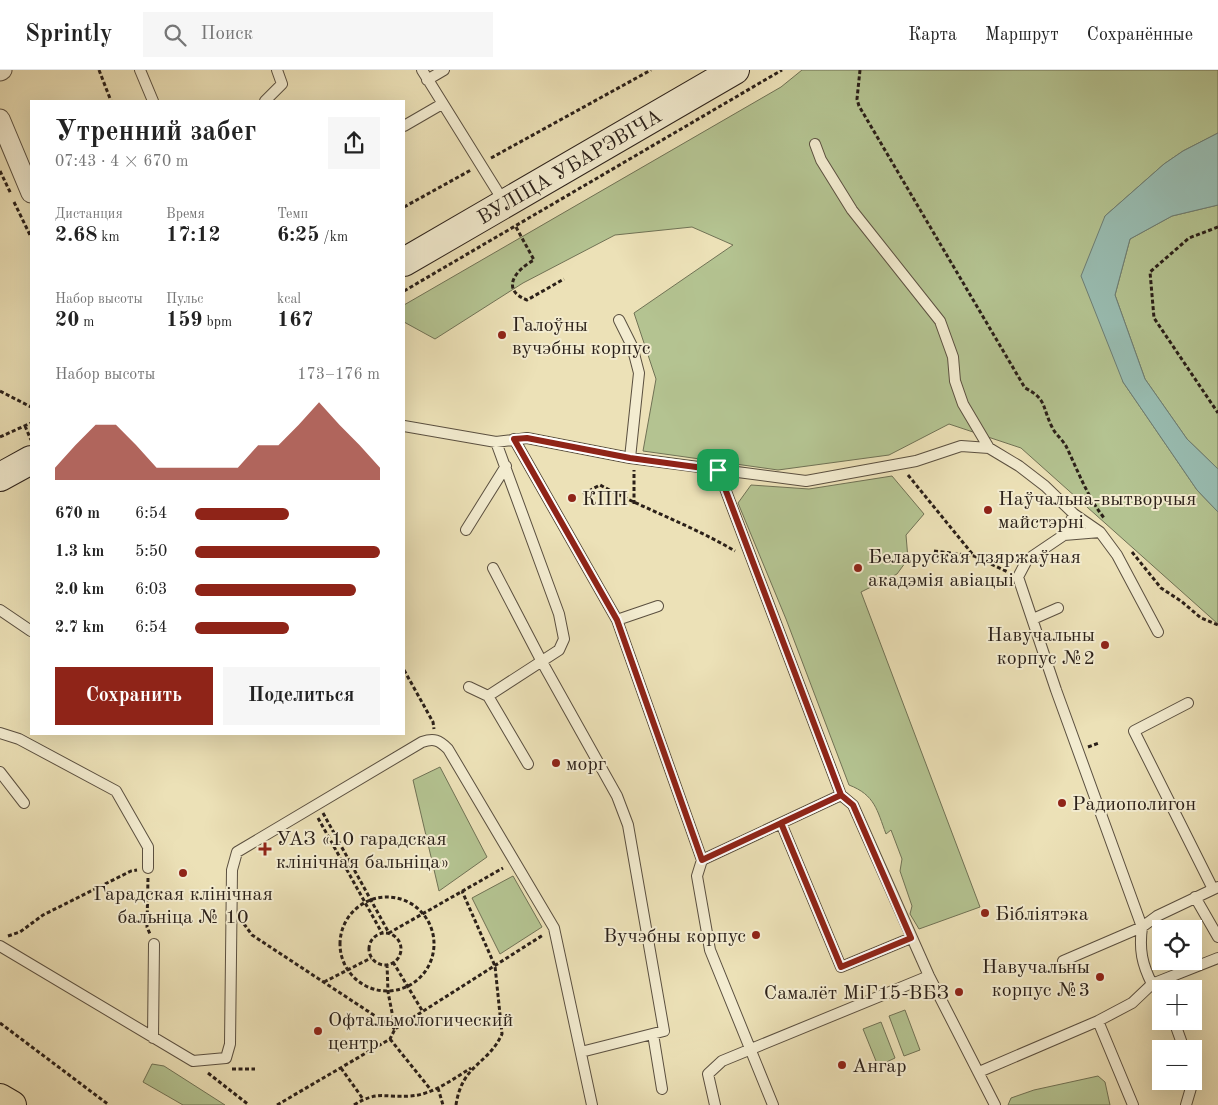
<!DOCTYPE html>
<html lang="ru">
<meta charset="utf-8">
<style>
:root{--surface:#fff;--page:#f6f6f6;--text:#222;--muted:#767676;--line:#e0e0e0;--accent:#8f2418}
body{margin:0;font-family:"Old Standard TT",serif;background:var(--page);color:var(--text);height:100vh;display:flex;flex-direction:column;font-size:19px;white-space:nowrap}
*{box-sizing:border-box;margin:0}
p{font-size:16px;color:var(--muted)}
.icon{flex:none;width:28px;height:28px;fill:none;stroke:currentColor;stroke-width:2;stroke-linecap:round;stroke-linejoin:round}
.map{position:relative;flex:1;overflow:hidden}
.sheet{position:absolute;left:30px;top:30px;width:375px;height:635px;display:flex;flex-direction:column;background:var(--surface);border-radius:0px;box-shadow:0 5px 20px #0002}
.sheet>*{flex:none}
.buttons{position:absolute;left:1152px;top:850px;display:grid;gap:10px}
.buttons a{display:grid;place-items:center;width:50px;height:50px;border-radius:0px;background:var(--surface);box-shadow:0 5px 20px #0002;font-size:25px}
.pin{position:absolute;display:grid;place-items:center;width:42px;height:42px;color:#fff;margin:-21px;border-radius:10px;box-shadow:0 2px 8px #0006}
.round{display:grid;place-items:center;flex:none;width:52px;height:52px;border-radius:0px;background:var(--page)}
.head{display:flex;align-items:center;justify-content:space-between;height:85px;padding:0 25px}
h1{font-size:28px;font-weight:700;line-height:38px}
.stats{display:grid;grid-template-columns:repeat(3,1fr);gap:8px;height:85px;padding:5px 25px}
.stats div{display:grid;align-content:center}
.stats b{font-size:21px;font-weight:700}
.stats small{font-size:14px;font-weight:400}
.stats p{font-size:14px}
.chart{height:140px;padding:10px 25px}
.chart p{display:flex;justify-content:space-between}
.chart svg{width:100%;height:90px;margin-top:5px;fill:var(--accent);opacity:.7}
.primary-button{display:flex;gap:10px;margin-top:auto;padding:10px 25px}
.primary-button a{flex:1;height:58px;border-radius:0px;background:var(--accent);color:#fff;font-size:20px;font-weight:700;line-height:58px;text-align:center}
.primary-button a+a{background:var(--page);color:var(--text)}
ul{padding:0 25px;list-style:none;font-size:16px}
li{display:grid;grid-template-columns:80px 60px 1fr;align-items:center;height:38px}
li i{height:12px;border-radius:6px;background:var(--accent)}
header{display:flex;align-items:center;gap:30px;box-sizing:border-box;height:70px;padding:0 25px;background:var(--surface);border-bottom:1px solid var(--line)}
header strong{font-size:24px}
nav{display:flex;gap:28px;margin-inline-start:auto;font-size:18px}
.search{width:350px;height:45px;background:var(--page);display:flex;align-items:center;gap:12px;box-sizing:border-box;padding:0 18px;border-radius:0px;color:var(--muted);font-size:19px}
.map>svg:first-child{display:block}
.green{fill:#b4c391;stroke:#707255}
.water{fill:#99bdb2;stroke:#6d7e75}
.lines{fill:none;stroke-linecap:round;stroke-linejoin:round}
.service-casing{stroke:#5b5040;stroke-width:12}
.minor-casing{stroke:#5b5040;stroke-width:21}
.secondary-casing{stroke:#2b2019;stroke-width:30}
.trunk-casing{stroke:#2b2019;stroke-width:30}
.path{stroke:#2b2019;stroke-width:3;stroke-dasharray:4 2.5;stroke-linecap:butt}
.service{stroke:#f3ecd0;stroke-width:10}
.minor{stroke:#f3ecd0;stroke-width:19}
.secondary{stroke:#f3ecd0;stroke-width:28}
.trunk{stroke:#ece1b7;stroke-width:28}
.route-casing{stroke:#fff;stroke-width:10}
.route{stroke:#8f2418;stroke-width:6}
.poi-dot{fill:#8f2418;stroke:#f3ecd0;stroke-width:2}
.labels{text-anchor:middle;stroke-width:4;stroke-linejoin:round;paint-order:stroke}
.street-label{font-size:20px;fill:#2b2019;stroke:#f3ecd0}
.poi-label{font-size:20px;fill:#2b2019;stroke:#f3ecd0;text-anchor:start}
</style>
<header>
<strong>Sprintly</strong>
<div class="search"><svg class="icon" aria-label="search" viewBox="0 0 24 24"><circle cx="10" cy="10" r="6"/><path d="M15 15l6 6"/></svg>Поиск</div>
<nav><a>Карта</a><a>Маршрут</a><a>Сохранённые</a></nav>
</header>
<div class="map">
<svg width="1218" height="1035" viewBox="0 0 1218 1035">
<rect width="100%" height="100%" fill="#ece1b7"/>
<filter id="stains"><feTurbulence type="fractalNoise" baseFrequency=".004" numOctaves="4"/><feColorMatrix values="0 0 0 0 .2 0 0 0 0 .09 0 0 0 0 .02 0 0 0 .5 -.17"/></filter>
<radialGradient id="worn" r=".72"><stop offset=".6" stop-color="#630" stop-opacity="0"/><stop offset="1" stop-color="#630" stop-opacity=".3"/></radialGradient>
<!-- green -->
<path class="green" d="M802,0H1218V63L1183,81L1164,94L1105,146L1123,312L1197,420L1218,442V554L1021,378L949,354L889,385L778,400L643,381L656,309L634,243L733,175L692,157L615,165L523,213L435,269L404,252V235L781,17Z
M1218,135V399L1187,369L1145,309L1115,225L1130,169L1172,146Z
M892,406L924,444L906,465L908,489L897,504L861,522L980,837L919,859L910,844L912,836L900,801L902,789L891,760L886,764C877,740 875,725 849,715L786,549L738,433L751,415L809,419Z
M440,697L487,787L439,821L413,710Z
M513,806L542,857L500,884L472,828Z
M905,940L920,980L904,986L889,946Z
M881,952L895,988L878,996L863,959Z
M152,994L164,996L225,1035H183L143,1012Z
M1098,1006L1105,1012L1110,1035H1008L1011,1028L1034,1020Z"/>
<!-- water -->
<path class="water" d="M1218,63V135L1172,146L1130,169L1115,225L1145,309L1187,369L1218,399V442L1197,420L1123,312L1081,206L1105,146L1164,94L1183,81Z"/>
<g class="lines">
<!-- service casing -->
<g class="service-casing">
<path id="service" d="M140,0L153,31
M422,0L504,132
M427,10L444,0
M265,31L282,14L277,0
M404,56L442,34
M815,74L821,90L852,140L940,251L953,287L955,311L963,334L989,378
M619,250L632,276L639,303L630,388
M404,356L496,372L527,368L630,388L806,411L916,391L961,376L989,378L1019,396L1045,416L1074,444L1100,462L1117,485L1158,562
M514,369L617,550L702,790L697,806L710,880L773,1035
M718,400L841,725L853,735L929,906L995,1035
M466,460L506,396
M1064,465L1100,462
M493,498L542,592L617,726L628,755L664,961L581,982
M0,540L31,561
M1033,549L1058,538
M617,550L658,536
M469,617L488,626L528,694
M488,626L559,580L564,569L559,544L496,372
M1188,633L1134,661L1213,819
M0,663L19,669L116,721L148,777V798
M0,702L24,733
M781,753L841,897L911,868
M702,790L841,725
M1195,827L1218,867
M0,876L193,991L226,988L230,974L232,800L237,782L422,672C434,668 439,670 448,679L554,858L592,1035
M1063,891L1142,857L1157,846L1218,817
M1152,914L1218,888
M1098,951L1133,1035
M1174,951L1184,979
M653,964L662,1019
M153,968L154,874
M979,1002L1098,951L1132,933L1152,914C1142,894 1139,880 1142,857L1056,620L1018,507L1027,490L1064,465L1074,444
M715,1035L708,1004L722,991L929,906
M1186,1035L1193,1011"/>
</g>
<!-- minor casing -->
<g class="minor-casing">
<path id="minor" d="M0,1L2,0
M0,49L31,123"/>
</g>
<!-- secondary casing -->
<g class="secondary-casing">
<g id="secondary">
<path id="s1" d="M404,192L735,0"/>
<path d="M0,407L31,390"/>
</g>
</g>
<!-- trunk casing -->
<g class="trunk-casing">
<path id="trunk" d="M0,1028L12,1035"/>
</g>
<!-- path -->
<path class="path" d="M99,0L111,31
M860,0L857,29L859,36L1025,318C1047,329 1042,337 1052,357C1055,364 1062,369 1066,376C1078,401 1087,426 1104,448
M491,88L651,0
M0,101L11,124
M14,132L31,167
M404,137L471,100
M516,157L534,190C517,199 499,219 527,230L564,209
M1218,157L1189,168L1150,202L1154,248L1218,343
M404,221L782,0
M0,321L31,337
M25,356L31,370
M0,367L31,353
M908,405L974,486L1008,502
M583,424L600,415C644,439 691,455 735,481
M634,434V400
M934,481L974,486
M1132,482L1161,518L1181,531L1201,548L1218,555
M404,600L433,652L434,659
M1088,677L1099,673
M323,743L389,863L503,798
M318,748L382,863
M148,808L147,857L150,864
M340 874a47 47 0 1 1 94 0a47 47 0 1 1-94 0Z
M244,854L252,865L395,959
M369 879a16 16 0 1 1 32 0a16 16 0 1 1-32 0Z
M8,866L20,862L43,845L131,801L137,800
M393,892L423,942
M387,894L388,922L395,958
M324,912L371,888
M0,953L109,1035
M390,969L431,1020
M341,998L363,1029
M232,999H255
M208,1003L249,1035
M438,1018L443,1035
M277,1035L390,969L395,959L543,865
M354,1035C378,1020 385,1028 410,1026C432,1025 453,1009 471,998
M456,1035C462,994 488,995 502,964L495,896L462,821"/>
<!-- service -->
<use href="#service" class="service"/>
<!-- minor -->
<use href="#minor" class="minor"/>
<!-- secondary -->
<use href="#secondary" class="secondary"/>
<!-- trunk -->
<use href="#trunk" class="trunk"/>
</g>
<g class="lines">
<!-- route casing -->
<g class="route-casing">
<path id="route" d="M718,400L630,388L527,368L514,369L617,550L702,790L841,725L853,735L911,868L841,897L781,753L841,725L718,400"/>
</g>
<!-- route -->
<use href="#route" class="route"/>
</g>
<!-- markers -->
<g class="poi-dot">
<circle cx="502" cy="265" r="5"/>
<circle cx="572" cy="428" r="5"/>
<circle cx="988" cy="440" r="5"/>
<circle cx="858" cy="498" r="5"/>
<circle cx="1105" cy="575" r="5"/>
<circle cx="556" cy="693" r="5"/>
<circle cx="1062" cy="733" r="5"/>
<path d="M262.5 771.5h5v5h5v5h-5v5h-5v-5h-5v-5h5z"/>
<circle cx="183" cy="803" r="5"/>
<circle cx="985" cy="843" r="5"/>
<circle cx="756" cy="865" r="5"/>
<circle cx="1100" cy="907" r="5"/>
<circle cx="959" cy="922" r="5"/>
<circle cx="318" cy="961" r="5"/>
<circle cx="842" cy="995" r="5"/>
</g>
<g class="labels">
<!-- street labels -->
<g class="street-label">
<text dy="7" stroke="none"><textPath href="#s1" startOffset="191">ВУЛІЦА УБАРЭВІЧА</textPath></text>
</g>
<!-- poi labels -->
<g class="poi-label">
<text x="512" y="261">Галоўны<tspan x="512" dy="23">вучэбны корпус</tspan></text>
<text x="582" y="435">КПП</text>
<text x="998" y="435">Наўчальна-вытворчыя<tspan x="998" dy="23">майстэрні</tspan></text>
<text x="868" y="493">Беларуская дзяржаўная<tspan x="868" dy="23">акадэмія авіацыі</tspan></text>
<text x="1095" y="571" text-anchor="end">Навучальны<tspan x="1095" dy="23">корпус №2</tspan></text>
<text x="566" y="700">морг</text>
<text x="1072" y="740">Радиополигон</text>
<text x="276" y="775">УАЗ «10 гарадская<tspan x="276" dy="23">клінічная бальніца»</tspan></text>
<text x="183" y="830" text-anchor="middle">Гарадская клінічная<tspan x="183" dy="23">бальніца № 10</tspan></text>
<text x="995" y="850">Бібліятэка</text>
<text x="746" y="872" text-anchor="end">Вучэбны корпус</text>
<text x="1090" y="903" text-anchor="end">Навучальны<tspan x="1090" dy="23">корпус №3</tspan></text>
<text x="949" y="929" text-anchor="end">Самалёт МіГ15-ВБЗ</text>
<text x="328" y="956">Офтальмологический<tspan x="328" dy="23">центр</tspan></text>
<text x="852" y="1002">Ангар</text>
</g>
</g>
<rect width="100%" height="100%" filter="url(#stains)"/>
<rect width="100%" height="100%" fill="url(#worn)"/>
</svg>
<div class="buttons">
<a><svg class="icon" aria-label="locate" viewBox="0 0 24 24"><circle cx="12" cy="12" r="6"/><path d="M12 2v4M12 18v4M2 12h4M18 12h4"/></svg></a>
<a>+</a>
<a>−</a>
</div>
<div class="pin" style="left:718px;top:400px;background:#1e9e55"><svg class="icon" aria-label="arrive" viewBox="0 0 24 24"><path d="M6 21V4h12l-3 4 3 4H6"/></svg></div>
<section class="sheet">
<div class="head"><div><h1>Утренний забег</h1><p>07:43 · 4 × 670 m</p></div><a class="round"><svg class="icon" aria-label="share" viewBox="0 0 24 24"><path d="M12 15V3M7 8l5-5 5 5M5 13v7h14v-7"/></svg></a></div>
<div class="stats">
<div><p>Дистанция</p><b>2.68<small> km</small></b></div>
<div><p>Время</p><b>17:12</b></div>
<div><p>Темп</p><b>6:25<small> /km</small></b></div>
</div>
<div class="stats">
<div><p>Набор высоты</p><b>20<small> m</small></b></div>
<div><p>Пульс</p><b>159<small> bpm</small></b></div>
<div><p>kcal</p><b>167</b></div>
</div>
<div class="chart"><p><span>Набор высоты</span>173–176 m</p>
<svg viewBox="0 0 160 44" preserveAspectRatio="none"><path d="M0 44V38L10 27L20 17L30 17L40 27L50 38L60 38L70 38L80 38L90 38L100 27L110 27L120 17L130 6L140 17L150 27L160 38V44z"/></svg>
</div>
<ul>
<li><b>670 m</b>6:54<i style="width:51%"></i></li>
<li><b>1.3 km</b>5:50<i style="width:100%"></i></li>
<li><b>2.0 km</b>6:03<i style="width:87%"></i></li>
<li><b>2.7 km</b>6:54<i style="width:51%"></i></li>
</ul>
<div class="primary-button"><a>Сохранить</a><a>Поделиться</a></div>
</section>
</div>
